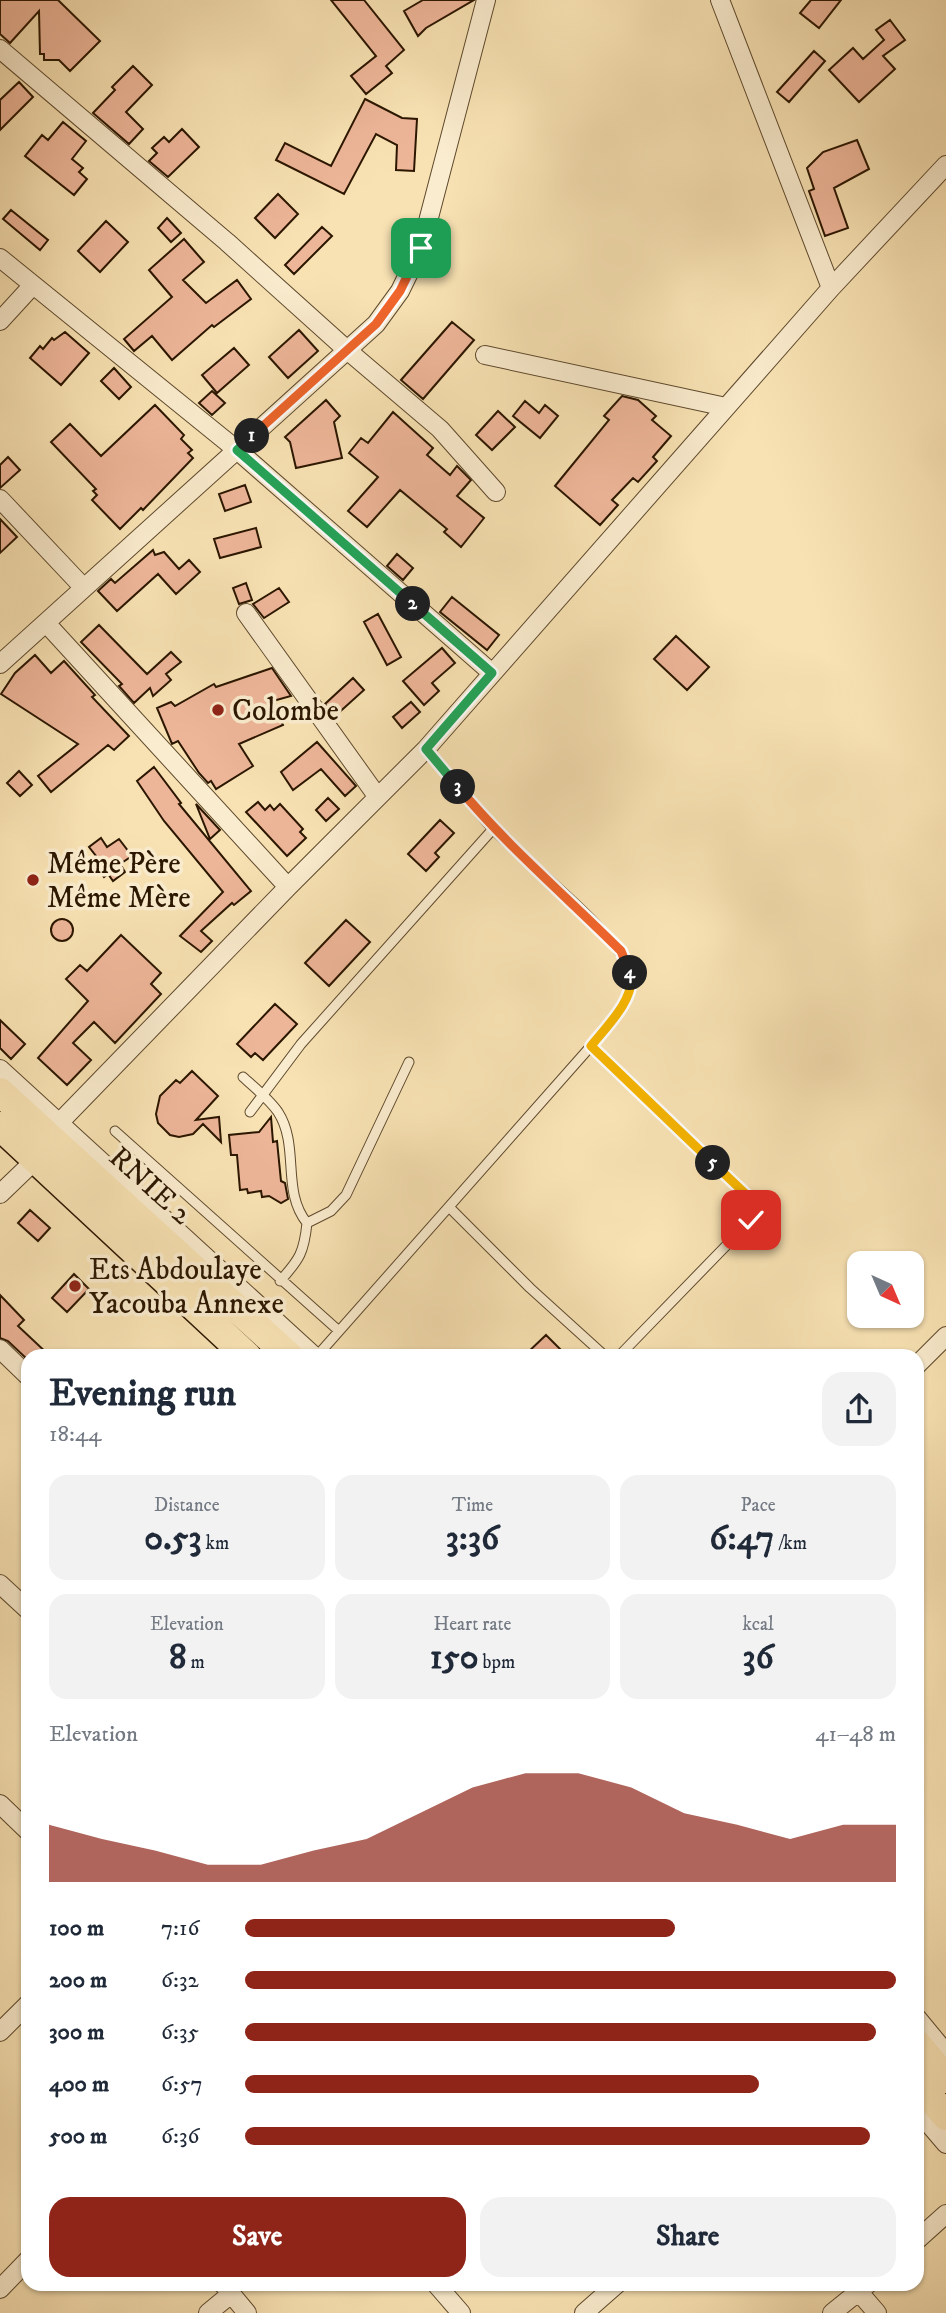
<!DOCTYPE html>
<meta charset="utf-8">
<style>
:root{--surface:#fff;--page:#f2f2f3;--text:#1f2937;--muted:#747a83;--accent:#8f2418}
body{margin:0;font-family:"IM FELL DW Pica",serif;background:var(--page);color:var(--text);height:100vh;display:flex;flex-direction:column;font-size:26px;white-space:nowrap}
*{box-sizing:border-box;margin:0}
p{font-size:23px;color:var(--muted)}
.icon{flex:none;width:38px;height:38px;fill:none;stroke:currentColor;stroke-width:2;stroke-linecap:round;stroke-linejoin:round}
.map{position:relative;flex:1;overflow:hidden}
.sheet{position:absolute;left:21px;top:1349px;width:903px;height:942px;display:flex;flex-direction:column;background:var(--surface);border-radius:21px;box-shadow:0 2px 5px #0004}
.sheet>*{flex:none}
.needle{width:46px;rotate:136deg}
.tools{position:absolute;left:847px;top:1251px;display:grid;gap:14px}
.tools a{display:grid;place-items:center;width:77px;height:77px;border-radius:14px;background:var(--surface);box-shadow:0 2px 5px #0004;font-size:35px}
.pin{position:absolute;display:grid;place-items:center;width:60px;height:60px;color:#fff;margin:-30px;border-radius:14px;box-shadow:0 4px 10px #0006}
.km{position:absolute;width:35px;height:35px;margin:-18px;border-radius:50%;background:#222;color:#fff;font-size:19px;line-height:35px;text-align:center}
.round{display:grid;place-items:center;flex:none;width:74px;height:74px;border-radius:21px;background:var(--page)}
.head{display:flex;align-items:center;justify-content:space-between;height:119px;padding:0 28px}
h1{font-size:38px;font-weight:700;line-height:52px}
.metrics{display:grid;grid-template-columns:repeat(3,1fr);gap:10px;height:119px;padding:7px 28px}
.metrics div{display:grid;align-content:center;border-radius:18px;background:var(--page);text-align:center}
.metrics b{font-size:35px;font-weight:700}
.metrics small{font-size:19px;font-weight:400}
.metrics p{font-size:19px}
.chart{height:196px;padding:14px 28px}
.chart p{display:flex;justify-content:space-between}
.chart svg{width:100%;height:126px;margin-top:7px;fill:var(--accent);opacity:.7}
.button{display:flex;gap:14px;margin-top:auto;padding:14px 28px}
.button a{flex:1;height:80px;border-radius:21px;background:var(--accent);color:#fff;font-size:28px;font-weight:700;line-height:80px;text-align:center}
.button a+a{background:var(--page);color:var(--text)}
ul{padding:0 28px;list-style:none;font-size:23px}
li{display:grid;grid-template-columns:112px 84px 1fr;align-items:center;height:52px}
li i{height:18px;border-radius:9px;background:var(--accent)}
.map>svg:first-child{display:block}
.building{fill:#eeb699;stroke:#2b1600;stroke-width:2}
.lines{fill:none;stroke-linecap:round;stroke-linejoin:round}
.service-casing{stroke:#5e492d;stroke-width:11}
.minor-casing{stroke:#5e492d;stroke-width:20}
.trunk-casing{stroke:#2b1600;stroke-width:31}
.service{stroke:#faecce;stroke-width:9}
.minor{stroke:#faecce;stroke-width:18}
.trunk{stroke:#f8e2b3;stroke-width:28}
.split-1-casing{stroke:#fff;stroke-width:14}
.split-2-casing{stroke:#fff;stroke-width:14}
.split-3-casing{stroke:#fff;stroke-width:14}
.split-4-casing{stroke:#fff;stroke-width:14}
.split-5-casing{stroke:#fff;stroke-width:14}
.split-6-casing{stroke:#fff;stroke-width:14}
.split-1{stroke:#f0652b;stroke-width:9}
.split-2{stroke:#22a559;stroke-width:9}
.split-3{stroke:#22a559;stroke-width:9}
.split-4{stroke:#f0652b;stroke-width:9}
.split-5{stroke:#f5b400;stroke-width:9}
.split-6{stroke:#f5b400;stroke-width:9}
.poi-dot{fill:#8f2418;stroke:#faecce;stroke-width:2.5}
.labels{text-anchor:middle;stroke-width:7;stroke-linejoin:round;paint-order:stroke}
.poi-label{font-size:30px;fill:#2b1600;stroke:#faecce;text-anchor:start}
.street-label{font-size:30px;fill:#2b1600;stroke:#faecce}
</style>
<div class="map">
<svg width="946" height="2313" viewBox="0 0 946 2313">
<rect width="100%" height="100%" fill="#f8e2b3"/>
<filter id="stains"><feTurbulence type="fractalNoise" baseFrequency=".00286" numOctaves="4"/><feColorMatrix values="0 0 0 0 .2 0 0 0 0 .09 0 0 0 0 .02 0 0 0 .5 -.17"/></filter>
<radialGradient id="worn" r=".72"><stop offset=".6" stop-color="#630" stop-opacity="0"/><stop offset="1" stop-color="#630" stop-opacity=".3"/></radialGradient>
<!-- building -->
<path class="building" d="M0,0H58L100,41L70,71L59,60H44V54H40L39,11L10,43L0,34Z
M331,0H364L404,50L386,66L392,73L366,94L351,76L376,56Z
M423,0H474L426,28L418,36L404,11Z
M811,0H841L819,28L800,13Z
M890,20L905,40L883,56L895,69L859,102L829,70L853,48L863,59L884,40L876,30Z
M814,51L825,61L789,102L777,92Z
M133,66L152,85L126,112L143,129L129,144L93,113L115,90L112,87Z
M19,82L33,97L0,130V100Z
M365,99L402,118L417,119L414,171L396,170L397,145L376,134L344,194L276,160L285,143L331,166Z
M63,122L86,141L72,159L83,168L79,172L87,179L74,195L25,156L42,135L48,140Z
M182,129L199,147L168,177L149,161L157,153L152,148L164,137L169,142Z
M857,140L869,169L834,188L848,228L825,236L809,191L814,189L807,168L823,152Z
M278,194L298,214L275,238L255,218Z
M11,210L48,240L40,250L3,219Z
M167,218L181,233L171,242L158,228Z
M106,221L128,242L100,272L78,251Z
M322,227L332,236L294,274L285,265Z
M184,239L204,262L183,280L206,303L237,280L251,299L214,327L212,325L172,360L152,336L134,351L124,339L172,297L149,270Z
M452,322L474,340L423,399L401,380Z
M299,330L318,351L288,378L269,357Z
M65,332L89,353L61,385L30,358L40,346L43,349L52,338L54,340Z
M234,348L249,365L217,393L202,375Z
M114,368L131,387L119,399L101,381Z
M212,391L225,403L212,415L199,403Z
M622,396L638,400L656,416L652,420L671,436L653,457L657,461L638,482L633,478L612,500L618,505L600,525L555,486L609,420L604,416Z
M326,400L340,416L334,422L342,458L296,468L290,442L285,437Z
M525,401L539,413L545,405L558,416L540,438L513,416Z
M155,405L184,435L181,439L192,450L188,453L193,458L143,510L141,508L120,529L92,500L97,495L93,491L96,489L51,442L70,424L101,456Z
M498,411L515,427L492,450L476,435Z
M393,412L433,448L427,455L450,475L457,466L471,480L457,496L484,518L461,547L444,532L447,529L400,490L367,527L348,511L378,477L349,453L361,438L368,443Z
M8,457L20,470L0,488V465Z
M245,485L251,502L225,511L219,494Z
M0,519L17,537L0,553Z
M256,528L261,547L220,558L214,539Z
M153,550L155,555L164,552L179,569L189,560L200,572L176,594L158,574L117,611L98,591L111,579L115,583Z
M397,554L413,568L403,580L387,566Z
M246,583L252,600L239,604L233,588Z
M279,588L289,602L264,618L253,604Z
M452,597L499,635L487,650L440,612Z
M378,614L401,657L387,665L364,622Z
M99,625L147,674L171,652L181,662L166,674L171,680L153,696L150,688L134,703L119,686L122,684L81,642Z
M676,636L709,667L687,690L654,659Z
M442,648L455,663L432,683L439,691L424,705L403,681Z
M35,655L51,673L64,661L95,695L92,697L129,736L114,750L108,745L51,792L38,776L78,744L1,694L15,673Z
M272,668L291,696L273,701L283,725L239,744L253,766L216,789L211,781L208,783L199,773L178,741L172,744L157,708L171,702L175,706L214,684L216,687Z
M353,678L364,690L334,717L325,704Z
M411,702L420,712L402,728L393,717Z
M317,742L356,786L345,796L321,769L293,790L281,772Z
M154,767L181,803L179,804L251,891L234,905L232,903L201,931L212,941L201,952L180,936L223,892L164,821L137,781Z
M19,771L32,785L20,796L7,783Z
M328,798L339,809L326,821L316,810Z
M258,802L265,810L270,805L274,810L280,804L303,829L300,832L306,838L287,856L246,812Z
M196,804L220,830L210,839Z
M440,820L454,833L435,853L439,857L426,871L408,854Z
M101,838L107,847L119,839L132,856L120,864L125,872L113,881L108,874L104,877L92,860L96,856L89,847Z
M51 930a11 11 0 1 1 22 0a11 11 0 1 1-22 0Z
M346,920L370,942L329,986L305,963Z
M121,935L161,973L151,984L161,994L115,1043L94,1022L73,1043L91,1060L67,1085L38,1058L88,1001L66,979L80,965L87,971Z
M275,1004L297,1024L263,1060L255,1053L251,1057L237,1044Z
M0,1020L25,1044L11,1059L0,1048Z
M192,1071L218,1096L196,1120L219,1117L221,1142L203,1124L193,1134L179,1137L170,1135L158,1123L156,1114L160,1096L176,1080L180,1083Z
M271,1117L273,1142L277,1141L281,1181L285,1183L288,1199L281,1203L269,1196L262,1197L261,1191L248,1193L247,1189L240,1190L237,1155H231L229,1135L259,1132Z
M30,1210L50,1228L38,1241L18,1223Z
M74,1274L89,1289L67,1312L52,1298Z
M0,1295L24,1320L18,1326L50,1356H28V1360L8,1341L0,1338Z
M546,1335L567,1356H524Z"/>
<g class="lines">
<!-- service casing -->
<g class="service-casing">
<path id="service" d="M591,1046L752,1200L756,1209L751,1220L619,1356
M243,1077C255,1088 269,1099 278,1112C300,1146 281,1191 307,1223
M250,1112L301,1044L493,829
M115,1131L339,1331
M449,1207L530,1288L605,1356
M280,1281C300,1259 304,1252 307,1223L331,1211L346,1195L409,1062
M317,1356L591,1046C605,1027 631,1003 631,978C631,942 518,856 491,827C469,802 448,775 426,749"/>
</g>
<!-- minor casing -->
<g class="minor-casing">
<path id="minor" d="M720,0L831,288
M0,49L227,242L347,350L440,429L496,492
M0,258L237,450L492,673
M0,321L33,285
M485,355L726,407
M0,499L84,588
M246,613L377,796
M46,623L288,887
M0,664L376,324L400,291L421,248L486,0
M0,1069L314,1356
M59,1123L288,887L426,749L831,288L946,165
M0,1194L27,1168
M0,1349L28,1376
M917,1365L946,1336
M0,1584L28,1610
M0,1804L28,1831
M917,2018L946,2053
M0,2032L28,2004
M917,2110L946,2144
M917,2240L946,2214
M223,2284L247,2313
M436,2284L461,2313
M852,2284L877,2313
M0,2289L28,2260
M208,2313L231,2294
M584,2313L617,2284
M832,2313L868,2284"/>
</g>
<!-- trunk casing -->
<g class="trunk-casing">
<path id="trunk" d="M0,1092L289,1356
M0,1126L247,1356
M917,2044L946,2079
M917,2082L946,2116"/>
</g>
<!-- service -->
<use href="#service" class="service"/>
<!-- minor -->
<use href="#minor" class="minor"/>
<!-- trunk -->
<use href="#trunk" class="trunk"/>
</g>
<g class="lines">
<!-- split-1 casing -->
<g class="split-1-casing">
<path id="split-1" d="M252,436L376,324L400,291L421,248"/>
</g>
<!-- split-2 casing -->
<g class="split-2-casing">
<path id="split-2" d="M252,436L237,450L413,604"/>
</g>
<!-- split-3 casing -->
<g class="split-3-casing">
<path id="split-3" d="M413,604L492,673L426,749L458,787"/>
</g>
<!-- split-4 casing -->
<g class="split-4-casing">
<path id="split-4" d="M458,787C507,846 567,897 621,951L630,973"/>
</g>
<!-- split-5 casing -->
<g class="split-5-casing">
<path id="split-5" d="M630,973C637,998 605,1028 591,1046L713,1163"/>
</g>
<!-- split-6 casing -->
<g class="split-6-casing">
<path id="split-6" d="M713,1163L752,1200L756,1209L751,1220"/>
</g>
<!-- split-1 -->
<use href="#split-1" class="split-1"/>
<!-- split-2 -->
<use href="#split-2" class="split-2"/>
<!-- split-3 -->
<use href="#split-3" class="split-3"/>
<!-- split-4 -->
<use href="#split-4" class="split-4"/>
<!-- split-5 -->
<use href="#split-5" class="split-5"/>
<!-- split-6 -->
<use href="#split-6" class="split-6"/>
</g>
<!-- markers -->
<g class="poi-dot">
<circle cx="218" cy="710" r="7"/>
<circle cx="33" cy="880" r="7"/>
<circle cx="75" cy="1286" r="7"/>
</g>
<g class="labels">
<!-- poi labels -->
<g class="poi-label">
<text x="232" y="720">Colombe</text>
<text x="47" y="873">Même Père<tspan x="47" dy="34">Même Mère</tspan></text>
<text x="89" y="1279">Ets Abdoulaye<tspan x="89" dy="34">Yacouba Annexe</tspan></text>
</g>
<!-- street labels -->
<g class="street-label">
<text transform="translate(151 1185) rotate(42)" y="10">RNIE 2</text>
</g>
</g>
<rect width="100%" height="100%" filter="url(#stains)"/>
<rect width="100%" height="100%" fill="url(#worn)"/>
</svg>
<div class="tools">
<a><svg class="needle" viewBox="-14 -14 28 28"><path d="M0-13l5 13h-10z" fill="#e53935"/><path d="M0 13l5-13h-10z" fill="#747a83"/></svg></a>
</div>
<div class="pin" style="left:421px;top:248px;background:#1e9e55"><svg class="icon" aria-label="arrive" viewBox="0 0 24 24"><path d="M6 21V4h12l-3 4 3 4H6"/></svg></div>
<div class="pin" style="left:751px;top:1220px;background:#d93025"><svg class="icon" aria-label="check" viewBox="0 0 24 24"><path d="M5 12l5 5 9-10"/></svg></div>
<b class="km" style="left:252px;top:436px">1</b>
<b class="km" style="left:413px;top:604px">2</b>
<b class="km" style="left:458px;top:787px">3</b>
<b class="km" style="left:630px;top:973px">4</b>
<b class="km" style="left:713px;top:1163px">5</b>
<section class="sheet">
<div class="head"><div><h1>Evening run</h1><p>18:44</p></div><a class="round"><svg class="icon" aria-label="share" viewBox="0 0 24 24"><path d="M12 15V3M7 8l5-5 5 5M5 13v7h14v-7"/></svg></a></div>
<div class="metrics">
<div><p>Distance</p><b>0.53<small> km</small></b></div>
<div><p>Time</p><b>3:36</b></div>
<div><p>Pace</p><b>6:47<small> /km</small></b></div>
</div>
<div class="metrics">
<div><p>Elevation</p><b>8<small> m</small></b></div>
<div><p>Heart rate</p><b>150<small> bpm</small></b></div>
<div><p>kcal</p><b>36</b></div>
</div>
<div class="chart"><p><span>Elevation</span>41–48 m</p>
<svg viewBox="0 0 160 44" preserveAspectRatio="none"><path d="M0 44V24L10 29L20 33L30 38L40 38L50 33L60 29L70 20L80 11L90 6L100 6L110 11L120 20L130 24L140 29L150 24L160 24V44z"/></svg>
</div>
<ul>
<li><b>100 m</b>7:16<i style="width:66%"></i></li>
<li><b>200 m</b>6:32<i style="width:100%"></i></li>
<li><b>300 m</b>6:35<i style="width:97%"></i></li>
<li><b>400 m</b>6:57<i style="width:79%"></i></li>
<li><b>500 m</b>6:36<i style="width:96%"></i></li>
</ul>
<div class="button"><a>Save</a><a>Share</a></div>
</section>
</div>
